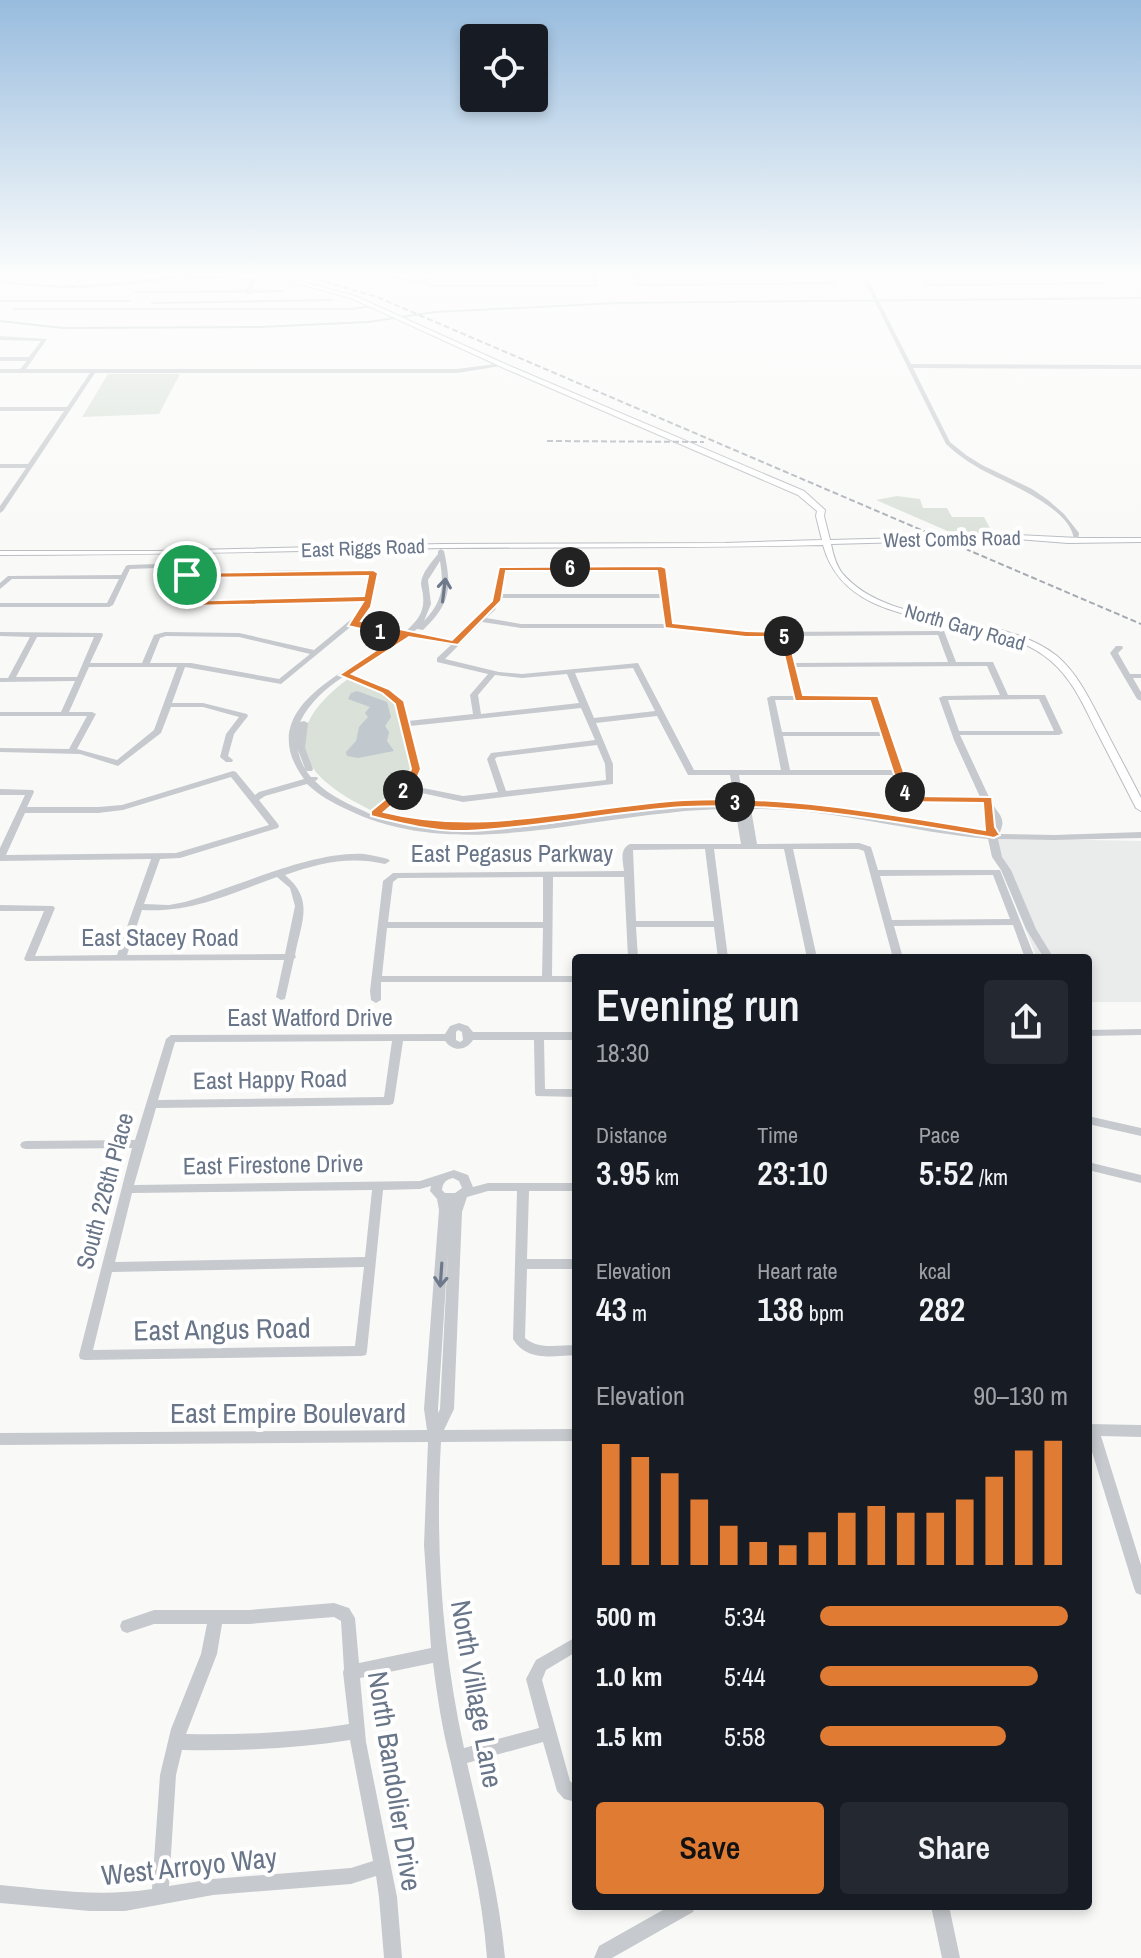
<!DOCTYPE html>
<meta charset="utf-8">
<style>
:root{--surface:#171b24;--page:#242831;--text:#f1f3f6;--muted:#9ea1a6;--accent:#df7b32}
body{margin:0;font-family:"Archivo Narrow",sans-serif;background:var(--page);color:var(--text);height:100vh;display:flex;flex-direction:column;font-size:30px;white-space:nowrap}
*{box-sizing:border-box;margin:0}
p{font-size:26px;color:var(--muted)}
.icon{flex:none;width:44px;height:44px;fill:none;stroke:currentColor;stroke-width:2;stroke-linecap:round;stroke-linejoin:round}
.map{position:relative;flex:1;overflow:hidden}
.details{position:absolute;left:572px;top:954px;width:520px;height:956px;display:flex;flex-direction:column;background:var(--surface);border-radius:8px;box-shadow:0 4px 12px #0003}
.details>*{flex:none}
.buttons{position:absolute;left:460px;top:24px;display:grid;gap:16px}
.buttons a{display:grid;place-items:center;width:88px;height:88px;border-radius:8px;background:var(--surface);box-shadow:0 4px 12px #0003;font-size:40px}
.pin{position:absolute;display:grid;place-items:center;width:68px;height:68px;color:#fff;margin:-34px;border:4px solid #fff;border-radius:50%;box-shadow:0 2px 8px #0007}
.km{position:absolute;width:40px;height:40px;margin:-20px;border-radius:50%;background:#222;color:#fff;font-size:22px;line-height:40px;text-align:center}
.round{display:grid;place-items:center;flex:none;width:84px;height:84px;border-radius:8px;background:var(--page)}
.overview{display:flex;align-items:center;justify-content:space-between;height:136px;padding:0 24px}
h1{font-size:44px;font-weight:600;line-height:60px}
.metrics{display:grid;grid-template-columns:repeat(3,1fr);gap:12px;height:136px;padding:8px 24px}
.metrics div{display:grid;align-content:center}
.metrics b{font-size:34px;font-weight:600}
.metrics small{font-size:22px;font-weight:400}
.metrics p{font-size:22px}
.chart{height:224px;padding:16px 24px}
.chart p{display:flex;justify-content:space-between}
.chart svg{width:100%;height:144px;margin-top:8px;stroke:var(--accent);stroke-width:6}
.action{display:flex;gap:16px;margin-top:auto;padding:16px 24px}
.action a{flex:1;height:92px;border-radius:8px;background:var(--accent);color:#111;font-size:32px;font-weight:600;line-height:92px;text-align:center}
.action a+a{background:var(--page);color:var(--text)}
ul{padding:0 24px;list-style:none;font-size:26px}
li{display:grid;grid-template-columns:128px 96px 1fr;align-items:center;height:60px}
li i{height:20px;border-radius:10px;background:var(--accent)}
.map>svg:first-child{display:block}
.built{fill:#eaebeb}
.green{fill:#dae1d9}
.water{fill:#c1c8ce}
.lines{fill:none;stroke-linecap:round;stroke-linejoin:round}
.stream{stroke:#c1c8ce;stroke-width:2}
.major-casing{stroke:#b9bcc1;stroke-width:2}
.minor{fill:#c6c9cd;fill-rule:evenodd}
.major{fill:#fff;fill-rule:evenodd}
.rail{stroke:#a6abb2;stroke-width:2;stroke-dasharray:6 3;stroke-linecap:butt}
.oneway{stroke:#6e798b}
.route{fill:#df7b32;stroke:#fff;stroke-width:2;fill-rule:evenodd}
.labels{text-anchor:middle;stroke-width:8;stroke-linejoin:round;paint-order:stroke}
.far-street-label{font-size:20px;fill:#697588;stroke:#fff}
.street-label{font-size:24px;fill:#697588;stroke:#fff}
.near-street-label{font-size:28px;fill:#697588;stroke:#fff}
</style>
<div class="map">
<svg width="1141" height="1958" viewBox="0 0 1141 1958">
<rect width="100%" height="100%" fill="#f9faf8"/>
<!-- built -->
<path class="built" d="M989,838L1141,841V1002H1088V958H1037Z"/>
<!-- green -->
<path class="green" d="M108,374H180L159,414L82,417Z
M897,496L920,499L923,508H947L952,517H984L993,534L952,533L876,500Z
M349,678L385,692L397,703L414,770L405,786L375,812C300,777 273,735 349,678Z"/>
<!-- water -->
<path class="water" d="M357,691L387,702L391,717L385,726L389,732L387,741L394,751L358,758L347,756L346,752L356,741L359,727L368,717L365,713L370,707L348,699L351,693Z"/>
<g class="lines">
<!-- stream -->
<path class="stream" d="M0,321L63,328L260,327L368,322L435,312L618,303L1141,298"/>
<!-- major casing -->
<g class="major-casing">
<path id="major" d="M263,274H273L355,296L503,363L804,491L825,510L824,516L830,540L1017,535L1079,538H1141V542L1068,543L1017,539L831,544C833,554 836,565 842,573C891,631 998,609 1057,656C1079,675 1091,702 1104,727C1116,751 1129,774 1141,798V811L1136,808C1123,783 1110,757 1097,732C1084,706 1073,680 1051,661C986,605 850,642 823,545C696,548 569,547 442,548C294,551 147,555 0,555V551H155L442,544L725,543L822,540L816,516L817,511L798,495L506,369L351,298Z"/>
</g>
<!-- minor -->
<path class="minor" d="M82,274H86L80,283H76Z
M182,274H193L189,276L254,278L256,279L252,290H283L285,291L283,292L251,293L248,295L246,293H135L133,292L135,291L247,290L251,280L186,278L184,277C121,287 64,293 0,282V280C62,290 121,284 182,274Z
M373,274H383L419,281L438,274H445L425,282L437,285H593L592,274H596L597,286L595,287H437Z
M635,274H639L641,284L830,282L827,274H831L835,283L833,284L639,286L637,285Z
M861,274H865L911,364L1141,365V369L913,368L950,442L966,455L982,465L1032,489L1048,500L1064,514L1079,533L1078,541H1074C1073,507 1002,482 977,467C965,460 956,453 946,444Z
M919,274H923L929,284L1103,282L1105,283L1103,284L927,286Z
M332,299L334,301L152,304L150,303L152,302Z
M0,300H129L131,301L129,302H0Z
M370,305L372,307L352,310H14L12,309L14,308H352Z
M0,336L47,339L26,369H457L504,363L507,365L457,373H95L3,511L0,513V506L26,468H0V464H28L64,411H0V407H67L90,373H0V369H20L27,361H0V357H29L41,341L0,340Z
M441,549L444,551C452,588 451,603 423,630L417,629L413,632L455,641L489,607L494,596L498,569L504,566L663,567L671,624H686L746,632L944,631L956,662H993L1008,695H1045L1063,733L1059,735H960L989,797L992,799L991,801C997,814 1008,817 999,834L1054,835L1141,832V838L1054,840L998,839L1002,857L1011,870L1036,929L1053,957L1044,958L1026,929L1001,870L992,857L988,839C909,832 831,808 751,809L757,844L859,843L871,847L878,870H1000L1035,958H1025L1013,925L894,926L903,958H893L864,851L858,849H793L817,958H807L784,849H714L728,958H718L714,927H636L638,958H628L624,877H553L552,976H576V982H381V1000L376,1003L371,1000L370,991L383,881L393,873L624,871C623,861 619,849 630,844H741L735,809C713,809 690,810 668,813C563,823 448,858 348,810C333,803 320,796 307,784L265,796L259,800L278,824L279,826L278,828L180,858L160,859L144,904L169,905L185,902C237,887 311,851 364,854C372,855 380,857 388,859L390,861L385,864C349,856 320,863 285,875C315,900 301,922 295,955L296,957L294,959L285,999L281,1000L276,997L284,960L26,961L24,959L44,911H0V905L53,906L55,908L35,956L117,955L151,859L0,861V848L25,795H0V789L33,790L34,792L27,807H98L122,805L233,771L236,772L255,795L259,792L304,779C249,705 357,668 402,634L354,624L281,684L185,667L172,703H203L247,714L248,716L234,734L228,756L233,760L232,762H226L220,757L226,734L239,717L203,707H171L161,733L118,766L80,754L0,752V748L69,749L87,716H0V712H61L75,681L0,682V678H8L30,637L0,636V632L102,633L103,635L90,663H142L154,635L165,632L239,633L314,650L360,612L362,601L184,605L177,602L185,567L130,569L113,605L109,607H0V603H107L119,579H12L0,589V583L8,576L121,575L126,566L128,565L187,563L192,567L191,573L299,570L373,571L376,573L370,597L372,599L367,613L358,621L406,631C417,621 425,612 423,596C423,592 421,587 421,583C422,572 432,562 438,554V551ZM440,561C444,587 443,601 424,621L431,604L428,580ZM505,570H658L661,594H502ZM299,574L369,575L363,597L185,601L190,577ZM500,598H661L664,624H521L486,618L495,610ZM482,622L521,628H686L746,636H781L794,696H771L767,698L781,770H694L638,663L522,674L499,672L445,659ZM938,635L948,662L794,663L788,636ZM166,636L239,637L310,654L279,679L191,663H150L160,638ZM409,636L451,645L437,658V662L488,674L470,695L473,714L408,721L404,703L388,689L349,674L391,649ZM37,637H94L77,677H16ZM987,666L1000,695L943,696L939,698L954,740L980,797H910L877,696H801L795,667ZM89,667H177L154,730L117,760L77,749L96,714L92,712H69ZM633,668L655,711L594,718L575,673ZM567,674L579,703L481,714L478,695L495,675L522,678ZM343,677L382,693L396,704L412,769L406,783L370,814C350,804 330,797 315,781L318,779L317,777H311C304,769 300,760 298,750L306,771H312L313,769L305,748L308,723L304,721L300,722C310,702 325,689 343,677ZM1039,699L1054,731H959L948,700ZM775,700H871L881,732H782ZM581,708L595,740L491,753L487,759L498,792L463,796L413,786L420,769L410,726ZM657,716L688,775H730L735,804C698,805 662,808 625,813C567,821 508,833 449,829C424,827 401,822 377,816L408,790L463,802L613,784V764L596,723ZM783,736H882L893,770H790ZM597,745L605,764L606,780L506,791L495,759L497,757ZM739,775H895L904,802H983L986,808L983,812L987,833C908,826 830,803 750,803L748,800H743ZM231,777L269,825L176,853L6,855L25,813H98L123,810ZM705,849L714,921H636L633,850ZM993,875L1010,919L892,920L880,876ZM277,877L290,888L295,906L285,954L127,955L142,910C193,913 231,893 277,877ZM543,877V922H388L393,882L398,878ZM387,928H543L542,976H382Z
M1116,646H1122L1123,648L1118,653L1130,674H1141V678H1133L1141,692V701L1137,699L1110,653Z
M459,1023L468,1026L473,1032H576V1040H544L545,1089H576V1097L536,1096L535,1093L534,1040H473C466,1051 453,1052 445,1041H403L394,1101L393,1104L389,1105L156,1108L134,1185L420,1181L454,1170L468,1175L473,1187L488,1183H576V1191H529L527,1259H576V1269H527L525,1338C539,1350 558,1345 576,1345V1355C553,1356 527,1362 513,1339L517,1191H488L467,1197L462,1212L454,1409L444,1430L576,1429V1441L441,1442C435,1545 442,1647 464,1748L539,1728L526,1679L536,1660L576,1637V1652L546,1670L542,1680L570,1781L576,1786V1802L564,1799L557,1791L543,1742L467,1763C482,1828 499,1892 505,1958H487C482,1890 465,1826 450,1759C442,1728 437,1695 433,1663L360,1678L366,1742L397,1897L402,1958H384L379,1897L376,1876L351,1884L213,1895L125,1911H90L0,1903V1885C51,1890 101,1897 152,1889L160,1775L171,1729L201,1654L207,1624H154L127,1633L122,1631L120,1626L122,1621L154,1610H249L334,1603L349,1608L355,1618L359,1663L431,1648L424,1545L428,1442L0,1445V1433L427,1430L424,1409L439,1210L437,1199L430,1191L431,1186L420,1189L383,1190L367,1351L366,1355L361,1356L85,1360L80,1359L79,1355L132,1148L26,1149L22,1148L20,1145L22,1142L26,1141L135,1140L166,1039L171,1035L445,1034L450,1026ZM458,1030L462,1032L463,1040L460,1042L456,1040V1032ZM392,1041L384,1097L158,1100L175,1042ZM453,1178L459,1181L462,1188L455,1193H445L442,1190C443,1182 446,1180 453,1178ZM372,1190L365,1257L115,1262L132,1193ZM448,1251L440,1409L438,1413V1409ZM364,1267L355,1346L93,1350L112,1272ZM334,1617L341,1621L344,1669L343,1672L349,1724C295,1733 240,1735 186,1734L217,1654L222,1624H249ZM350,1740L373,1861L351,1868L213,1879L169,1886L176,1775L182,1750C238,1751 294,1749 350,1740Z
M1141,1029V1035L1088,1036V1030Z
M1088,1116L1141,1128V1136L1088,1124Z
M1088,1162L1141,1175V1183L1088,1170Z
M1088,1424L1141,1425V1437L1101,1436L1141,1565V1595L1136,1593L1134,1588L1088,1439Z
M670,1906H696L693,1912L612,1958H594L599,1946Z
M931,1906H949L960,1958H942Z"/>
<!-- major -->
<use href="#major" class="major"/>
<!-- rail -->
<path class="rail" d="M300,274L377,297L1141,624
M547,441L704,442"/>
</g>
<!-- one-way arrows -->
<defs><path id="oneway-shaft" d="M-6 0H5M1.5-3L5.5 0L1.5 3" fill="none" stroke-width="1.6" stroke-linecap="round" stroke-linejoin="round" transform="scale(2)"/></defs>
<g class="oneway">
<use href="#oneway-shaft" transform="translate(444 590) rotate(-83)"/>
<use href="#oneway-shaft" transform="translate(441 1275) rotate(94)"/>
</g>
<!-- sky -->
<linearGradient id="sky" x2="0" y2="1"><stop stop-color="#98bcde"/><stop offset="0.5" stop-color="#fcfdfc"/><stop offset="1" stop-color="#fcfdfc" stop-opacity="0"/></linearGradient>
<rect width="1141" height="548" fill="url(#sky)"/>
<!-- route -->
<path class="route" d="M499,567L661,566L666,568L673,623L746,631L787,632L803,695L878,696L912,796L992,797L995,827L1000,835L994,838C891,821 790,802 685,807C613,811 540,828 467,831C435,832 403,824 371,816V811L405,783L411,769L395,704L382,693L339,675L396,637L348,626L363,602L184,606L177,602L183,575L187,573L373,570L378,573L371,607L361,621L452,640L492,601ZM506,571H657L665,628L746,637H780L795,701H870L903,802L983,803L985,830C885,813 786,795 685,800C584,806 483,837 384,812L414,786L421,769L404,701L389,689L352,674L409,637L458,645L501,601ZM368,576L364,596L186,601L191,578Z"/>
<g class="labels">
<!-- far-street labels -->
<g class="far-street-label">
<text transform="translate(952 539) rotate(-1)" y="7">West Combs Road</text>
<text transform="translate(363 548) rotate(-2)" y="7">East Riggs Road</text>
<text transform="translate(965 627) rotate(16)" y="7">North Gary Road</text>
</g>
<!-- street labels -->
<g class="street-label">
<text x="512" y="862">East Pegasus Parkway</text>
<text x="160" y="946">East Stacey Road</text>
<text x="310" y="1026">East Watford Drive</text>
<text transform="translate(270 1080) rotate(-1)" y="8">East Happy Road</text>
<text transform="translate(273 1165) rotate(-1)" y="8">East Firestone Drive</text>
<text transform="translate(105 1191) rotate(-75)" y="8">South 226th Place</text>
</g>
<!-- near-street labels -->
<g class="near-street-label">
<text transform="translate(222 1329) rotate(-1)" y="10">East Angus Road</text>
<text x="288" y="1423">East Empire Boulevard</text>
<text transform="translate(477 1694) rotate(80)" y="10">North Village Lane</text>
<text transform="translate(395 1781) rotate(81)" y="10">North Bandolier Drive</text>
<text transform="translate(189 1866) rotate(-6)" y="10">West Arroyo Way</text>
</g>
</g>
</svg>
<div class="buttons">
<a><svg class="icon" aria-label="locate" viewBox="0 0 24 24"><circle cx="12" cy="12" r="6"/><path d="M12 2v4M12 18v4M2 12h4M18 12h4"/></svg></a>
</div>
<div class="pin" style="left:187px;top:575px;background:#1e9e55"><svg class="icon" aria-label="arrive" viewBox="0 0 24 24"><path d="M6 21V4h12l-3 4 3 4H6"/></svg></div>
<b class="km" style="left:380px;top:631px">1</b>
<b class="km" style="left:403px;top:790px">2</b>
<b class="km" style="left:735px;top:802px">3</b>
<b class="km" style="left:905px;top:792px">4</b>
<b class="km" style="left:784px;top:636px">5</b>
<b class="km" style="left:570px;top:567px">6</b>
<section class="details">
<div class="overview"><div><h1>Evening run</h1><p>18:30</p></div><a class="round"><svg class="icon" aria-label="share" viewBox="0 0 24 24"><path d="M12 15V3M7 8l5-5 5 5M5 13v7h14v-7"/></svg></a></div>
<div class="metrics">
<div><p>Distance</p><b>3.95<small> km</small></b></div>
<div><p>Time</p><b>23:10</b></div>
<div><p>Pace</p><b>5:52<small> /km</small></b></div>
</div>
<div class="metrics">
<div><p>Elevation</p><b>43<small> m</small></b></div>
<div><p>Heart rate</p><b>138<small> bpm</small></b></div>
<div><p>kcal</p><b>282</b></div>
</div>
<div class="chart"><p><span>Elevation</span>90–130 m</p>
<svg viewBox="0 0 160 44" preserveAspectRatio="none"><path d="M5 44V7M15 44V11M25 44V16M35 44V24M45 44V32M55 44V37M65 44V38M75 44V34M85 44V28M95 44V26M105 44V28M115 44V28M125 44V24M135 44V17M145 44V9M155 44V6"/></svg>
</div>
<ul>
<li><b>500 m</b>5:34<i style="width:100%"></i></li>
<li><b>1.0 km</b>5:44<i style="width:88%"></i></li>
<li><b>1.5 km</b>5:58<i style="width:75%"></i></li>
</ul>
<div class="action"><a>Save</a><a>Share</a></div>
</section>
</div>
